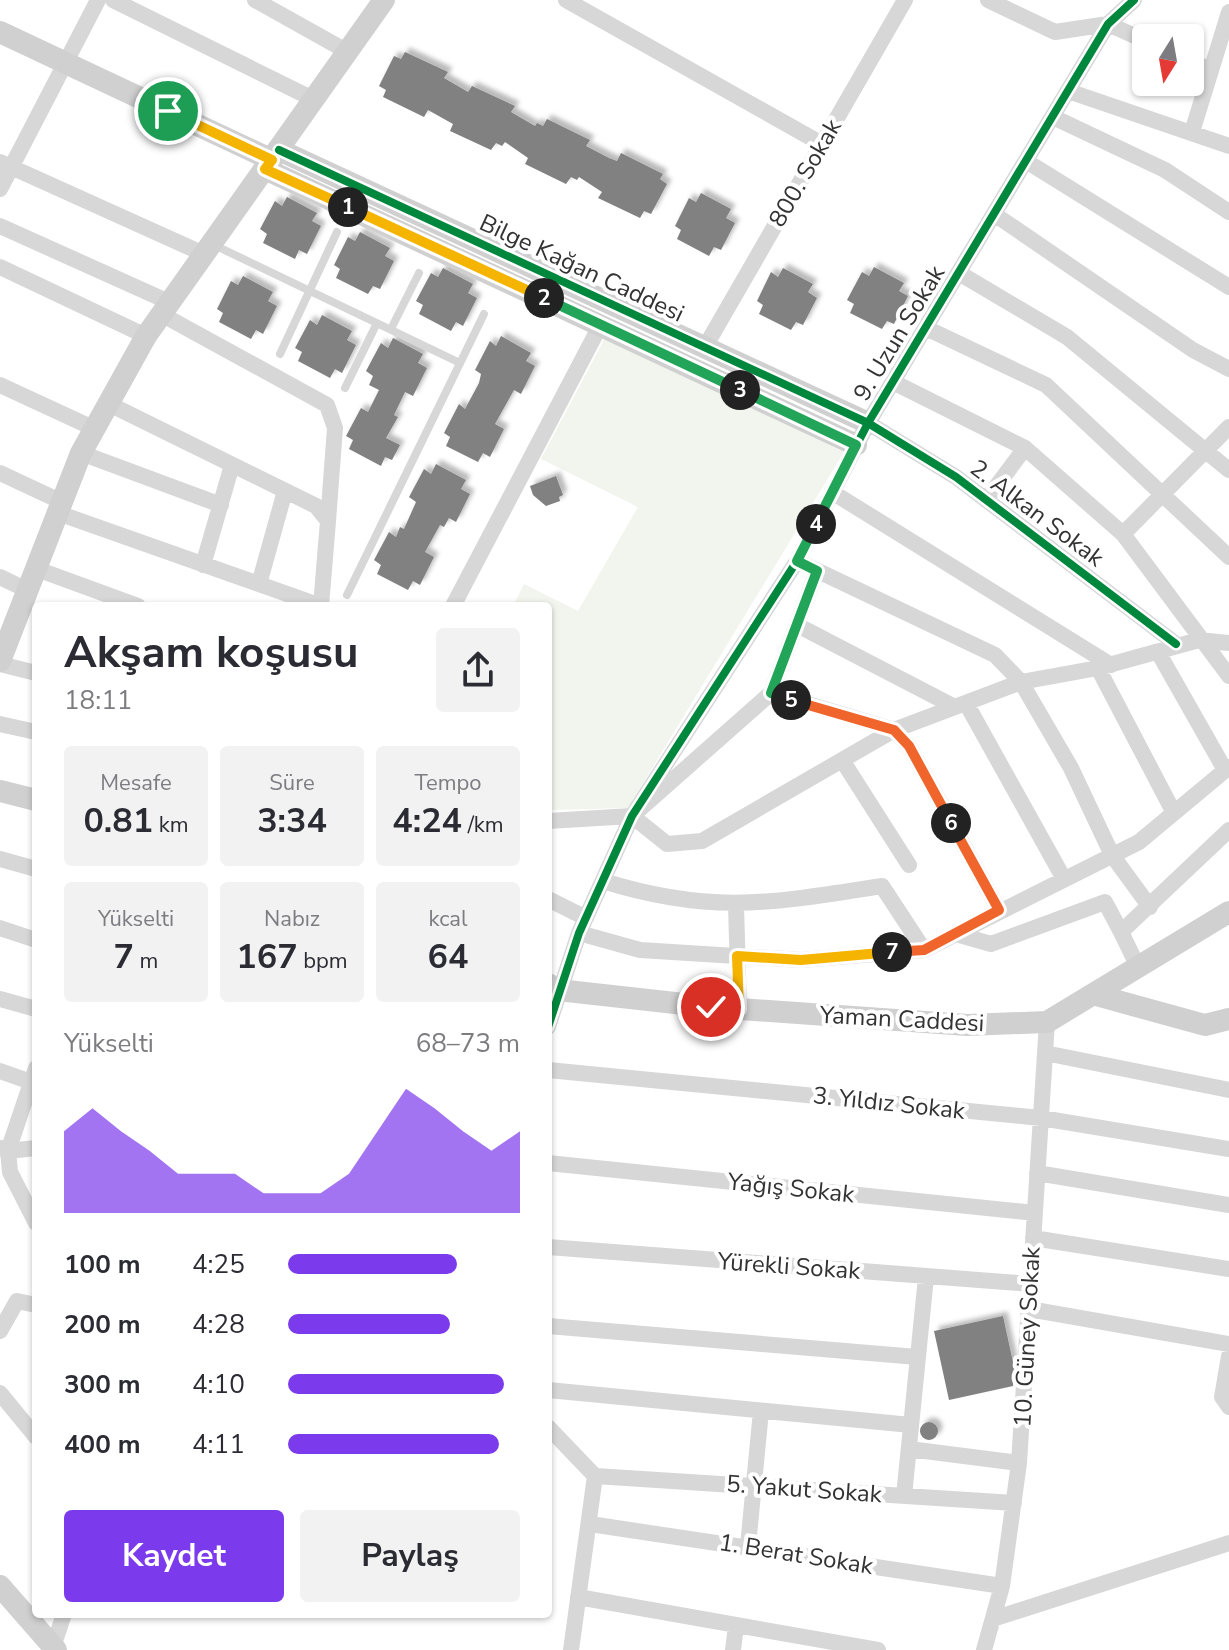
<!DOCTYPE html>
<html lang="tr">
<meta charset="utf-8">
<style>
:root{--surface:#fff;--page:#f2f2f3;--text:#2b2b33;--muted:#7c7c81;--accent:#7c3aed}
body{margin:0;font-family:"Nunito Sans",sans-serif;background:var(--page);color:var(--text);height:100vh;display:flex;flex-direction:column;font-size:30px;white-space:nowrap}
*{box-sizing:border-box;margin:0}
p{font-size:26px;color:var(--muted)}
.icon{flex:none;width:44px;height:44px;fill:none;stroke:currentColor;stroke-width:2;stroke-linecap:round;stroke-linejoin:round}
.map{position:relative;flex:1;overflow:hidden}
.drawer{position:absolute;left:32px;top:602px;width:520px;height:1016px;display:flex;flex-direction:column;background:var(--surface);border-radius:8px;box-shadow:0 2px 6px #0004}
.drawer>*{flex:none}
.needle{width:52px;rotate:191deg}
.buttons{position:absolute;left:1132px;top:24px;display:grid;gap:16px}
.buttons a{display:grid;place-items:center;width:72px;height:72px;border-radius:8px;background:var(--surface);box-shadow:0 2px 6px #0004;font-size:40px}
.pin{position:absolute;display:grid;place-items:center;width:68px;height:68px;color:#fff;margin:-34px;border:4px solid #fff;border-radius:50%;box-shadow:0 2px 8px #0007}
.km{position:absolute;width:40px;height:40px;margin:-20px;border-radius:50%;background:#222;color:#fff;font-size:22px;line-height:40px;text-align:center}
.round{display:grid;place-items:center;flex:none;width:84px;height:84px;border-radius:8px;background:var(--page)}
.overview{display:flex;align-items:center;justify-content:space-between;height:136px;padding:0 32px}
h1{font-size:44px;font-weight:700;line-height:60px}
.stats{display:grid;grid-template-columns:repeat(3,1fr);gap:12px;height:136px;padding:8px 32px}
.stats div{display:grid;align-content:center;border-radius:8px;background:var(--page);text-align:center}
.stats b{font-size:34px;font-weight:700}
.stats small{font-size:22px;font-weight:400}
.stats p{font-size:22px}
.chart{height:224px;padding:16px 32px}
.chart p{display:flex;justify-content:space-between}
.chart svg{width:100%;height:144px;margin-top:8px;fill:var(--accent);opacity:.7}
.button{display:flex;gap:16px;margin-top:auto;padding:16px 32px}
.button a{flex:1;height:92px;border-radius:8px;background:var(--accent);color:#fff;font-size:32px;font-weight:700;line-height:92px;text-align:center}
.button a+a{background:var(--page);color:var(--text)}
ul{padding:0 32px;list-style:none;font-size:26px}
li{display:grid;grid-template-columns:128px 96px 1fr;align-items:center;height:60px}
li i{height:20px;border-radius:10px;background:var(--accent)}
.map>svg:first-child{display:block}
.green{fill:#f1f5ed}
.building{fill:#818181;filter:url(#shadow)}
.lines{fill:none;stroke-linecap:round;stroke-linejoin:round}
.lane{stroke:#d7d7d7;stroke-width:8}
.street{stroke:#d7d7d7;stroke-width:16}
.secondary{stroke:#d0d0d0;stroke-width:22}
.cycleway-casing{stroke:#fff;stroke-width:13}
.cycleway{stroke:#00873e;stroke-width:8}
.split-1-casing{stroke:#fff;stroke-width:16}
.split-2-casing{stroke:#fff;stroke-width:16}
.split-3-casing{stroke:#fff;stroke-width:16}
.split-4-casing{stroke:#fff;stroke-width:16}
.split-5-casing{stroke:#fff;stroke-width:16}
.split-6-casing{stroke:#fff;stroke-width:16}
.split-7-casing{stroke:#fff;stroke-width:16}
.split-8-casing{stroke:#fff;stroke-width:16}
.split-1{stroke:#f5b400;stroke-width:10}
.split-2{stroke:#f5b400;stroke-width:10}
.split-3{stroke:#22a559;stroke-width:10}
.split-4{stroke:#22a559;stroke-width:10}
.split-5{stroke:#22a559;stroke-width:10}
.split-6{stroke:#f0652b;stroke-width:10}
.split-7{stroke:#f0652b;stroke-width:10}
.split-8{stroke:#f5b400;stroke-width:10}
.labels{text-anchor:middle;stroke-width:8;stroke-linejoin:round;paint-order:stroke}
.street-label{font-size:24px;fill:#333;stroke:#fff}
</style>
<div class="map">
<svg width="1229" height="1650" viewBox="0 0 1229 1650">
<defs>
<filter id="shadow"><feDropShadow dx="4.5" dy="-4.5" stdDeviation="2" flood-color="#0004"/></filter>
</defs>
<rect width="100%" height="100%" fill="#fff"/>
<!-- green -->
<path class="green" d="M606,336L844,452L628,808L548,810V606H513L524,584L578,611L638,507L541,459Z"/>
<!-- building -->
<path class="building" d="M405,52L448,72L444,78L468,92L472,86L515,106L511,112L535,126L537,123L543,126L547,119L590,140L586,146L609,158L617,161L621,153L663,174L660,179L667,184L651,214L644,211L640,218L598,198L602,192L579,177L577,180L571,177L566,184L525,164L528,158L505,142L502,146L496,143L491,150L450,131L453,124L428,110L424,117L383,97L386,90L379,86L394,56L401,59Z
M701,193L731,209L726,218L735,223L721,250L714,247L709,256L677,239L681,230L675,226L689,198L696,202Z
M287,197L317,213L312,221L321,226L307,254L299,250L295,259L263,243L267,234L260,229L275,201L282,206Z
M360,232L390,248L385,256L394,261L380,289L373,286L368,294L336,278L340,269L334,265L348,237L355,241Z
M874,267L904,283L899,291L908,296L894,324L887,321L882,329L850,313L854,304L847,300L862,272L869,276Z
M443,268L473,284L468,293L477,298L463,326L456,322L451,331L419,314L423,305L416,301L431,273L438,277Z
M783,268L813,284L808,292L817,298L803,325L796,322L791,330L759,314L763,305L757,301L771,272L778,277Z
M243,276L273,292L268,301L277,306L263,334L256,330L251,339L219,322L223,313L217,309L231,281L238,285Z
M322,315L352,331L347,340L356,345L342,373L335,369L330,378L298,361L302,352L295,348L310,320L317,325Z
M501,336L531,353L526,361L535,366L521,394L514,390L495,424L504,429L490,457L483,453L478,462L446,446L450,437L444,433L459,404L465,409L479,383L481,374L475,370L490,341L496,346Z
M393,338L423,354L418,363L427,368L413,396L405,392L394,415L398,417L386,438L400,445L392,460L385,457L381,466L349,449L353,440L346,436L361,408L368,412L379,390L369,385L373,376L366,371L381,343L388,348Z
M436,464L466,480L461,489L470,494L456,522L449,518L444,527L440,525L425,552L434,557L420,585L413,581L408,590L377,574L381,565L374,560L389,532L396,537L400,527L404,529L416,502L409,497L424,469L431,474Z
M556,476L563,495L559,497L560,501L546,506L533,495L530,486Z
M1003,1316L1014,1367L1013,1386L949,1400L934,1331Z
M920 1431a9 9 0 1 1 18 0a9 9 0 1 1-18 0Z"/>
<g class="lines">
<!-- lane -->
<path class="lane" d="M212,244L460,363
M391,329L419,273
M280,354L337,232
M345,388L377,323
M347,595L484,314"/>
<!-- street -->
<path class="street" d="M113,0L315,100
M255,0L348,52
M566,0L822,144
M988,0L1055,32L1108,24L1146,41
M1190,61L1211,70
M1068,91L1229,146
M1053,117L1165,170L1229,212
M1192,132L1229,12
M1026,161L1229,287
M0,162L204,254
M0,189L98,0
M994,214L1193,350L1229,369
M0,226L169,302
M0,267L146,336
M959,273L1067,337L1229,470
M161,314L327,405L335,428L328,521
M926,328L1046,385L1229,557
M705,347L905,0
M893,382L1025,448L1123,534L1229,676
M0,385L93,428
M107,403L316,506L328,521L321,606
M868,423L956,477L1176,644
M81,453L221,505
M0,473L60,501
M832,492L1111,665
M986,500L1025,448
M55,512L321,606
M1123,534L1229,427
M797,561L995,655L1021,682L1071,768L1112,855L1150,907
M203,565L232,465
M34,568L138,606
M0,577L27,590
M259,584L285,491
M453,606L601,324
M797,625L955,707
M1158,652L1225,770
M0,664L36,673
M1098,668L1174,813
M771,693L894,730L1021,682L1098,668L1199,640L1229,643
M966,703L1064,879
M0,724L36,732
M842,760L909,865
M632,816L667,844L702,841L894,730L909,746L999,910
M548,821L632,816L771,693L817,571
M0,859L36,869
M603,881C712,915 772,903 882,886L924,950
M548,899L586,918
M736,905L739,1009
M0,928L36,940
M579,933L640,950L801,960L924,950L1139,842L1229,767
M956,934L991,944L1105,902L1121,932
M1139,969L1121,932L1229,830
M0,999L36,1009
M548,1027L579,933L632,816L797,561L868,423L1108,24L1134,0
M1045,1053L1229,1090
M36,1068L8,1151L10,1172L36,1223
M548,1070L1041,1118L1229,1149
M0,1071L31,1082
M1,1148L8,1151L36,1148
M548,1163L1035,1213
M1037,1173L1229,1205
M1033,1238L1229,1269
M548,1247L1031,1284
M1029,1309L1229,1344
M548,1326L917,1357
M0,1331L17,1301L36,1305
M1229,1356L1222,1397L1229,1407
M548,1390L911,1425
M0,1393L36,1437
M548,1427L595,1476L571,1650
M909,1449L1019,1463
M595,1476L1014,1503
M904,1496L926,1277
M590,1524L1002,1586
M748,1546L761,1411
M578,1597L878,1650
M993,1619L1229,1543
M53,1647L64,1614
M733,1650L736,1626
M984,1650L1002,1586L1019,1463L1047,1022"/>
<!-- secondary -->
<path class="secondary" d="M0,32L272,160
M279,150L868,423
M265,169L856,445
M0,661L81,453L146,336L384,0
M0,791L36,800
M548,984L558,990L711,1007L967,1025L1047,1022L1229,912
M1096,995L1205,1025L1229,1019
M0,1586L56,1650"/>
<!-- cycleway casing -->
<g class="cycleway-casing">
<path id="cycleway" d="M279,150L868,423L956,477L1176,644
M548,1027L579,933L632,816L797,561L868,423L1108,24L1134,0"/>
</g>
<!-- cycleway -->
<use href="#cycleway" class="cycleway"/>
</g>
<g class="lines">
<!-- split-1 casing -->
<g class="split-1-casing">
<path id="split-1" d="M168,111L272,160L265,169L348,207"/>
</g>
<!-- split-2 casing -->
<g class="split-2-casing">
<path id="split-2" d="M348,207L544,298"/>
</g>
<!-- split-3 casing -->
<g class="split-3-casing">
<path id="split-3" d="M544,298L740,390"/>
</g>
<!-- split-4 casing -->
<g class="split-4-casing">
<path id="split-4" d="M740,390L856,445L816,524"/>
</g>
<!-- split-5 casing -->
<g class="split-5-casing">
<path id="split-5" d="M791,700L771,693L817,571L797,561L816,524"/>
</g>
<!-- split-6 casing -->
<g class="split-6-casing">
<path id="split-6" d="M791,700L894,730L909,746L951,823"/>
</g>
<!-- split-7 casing -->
<g class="split-7-casing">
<path id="split-7" d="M892,952L924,950L999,910L951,823"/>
</g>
<!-- split-8 casing -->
<g class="split-8-casing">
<path id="split-8" d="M711,1007L739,1009L737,956L801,960L892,952"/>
</g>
<!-- split-1 -->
<use href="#split-1" class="split-1"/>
<!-- split-2 -->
<use href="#split-2" class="split-2"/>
<!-- split-3 -->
<use href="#split-3" class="split-3"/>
<!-- split-4 -->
<use href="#split-4" class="split-4"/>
<!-- split-5 -->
<use href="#split-5" class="split-5"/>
<!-- split-6 -->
<use href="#split-6" class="split-6"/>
<!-- split-7 -->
<use href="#split-7" class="split-7"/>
<!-- split-8 -->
<use href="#split-8" class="split-8"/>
</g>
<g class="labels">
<!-- street labels -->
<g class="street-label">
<text transform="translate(805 173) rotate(-60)" y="8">800. Sokak</text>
<text transform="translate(582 268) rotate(25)" y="8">Bilge Kağan Caddesi</text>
<text transform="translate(899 333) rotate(-59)" y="8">9. Uzun Sokak</text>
<text transform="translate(1037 513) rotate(37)" y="8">2. Alkan Sokak</text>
<text transform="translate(902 1019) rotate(3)" y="8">Yaman Caddesi</text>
<text transform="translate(889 1103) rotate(6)" y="8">3. Yıldız Sokak</text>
<text transform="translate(791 1188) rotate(6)" y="8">Yağış Sokak</text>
<text transform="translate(789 1266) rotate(4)" y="8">Yürekli Sokak</text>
<text transform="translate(1027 1337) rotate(-87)" y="8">10. Güney Sokak</text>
<text transform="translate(804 1489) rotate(4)" y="8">5. Yakut Sokak</text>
<text transform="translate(796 1554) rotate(9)" y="8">1. Berat Sokak</text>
</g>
</g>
</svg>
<div class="buttons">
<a><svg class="needle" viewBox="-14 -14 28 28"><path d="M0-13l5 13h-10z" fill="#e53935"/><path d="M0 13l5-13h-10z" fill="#7c7c81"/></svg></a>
</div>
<div class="pin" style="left:168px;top:111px;background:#1e9e55"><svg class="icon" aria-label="arrive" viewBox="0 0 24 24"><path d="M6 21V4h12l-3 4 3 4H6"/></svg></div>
<div class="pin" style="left:711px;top:1007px;background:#d93025"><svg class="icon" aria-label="check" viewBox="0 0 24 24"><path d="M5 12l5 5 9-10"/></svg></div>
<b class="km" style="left:348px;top:207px">1</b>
<b class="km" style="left:544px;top:298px">2</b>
<b class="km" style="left:740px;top:390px">3</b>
<b class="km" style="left:816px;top:524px">4</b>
<b class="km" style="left:791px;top:700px">5</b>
<b class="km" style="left:951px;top:823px">6</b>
<b class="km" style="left:892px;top:952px">7</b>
<section class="drawer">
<div class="overview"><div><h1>Akşam koşusu</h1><p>18:11</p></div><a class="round"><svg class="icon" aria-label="share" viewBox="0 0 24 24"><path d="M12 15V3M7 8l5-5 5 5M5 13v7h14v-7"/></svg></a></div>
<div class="stats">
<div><p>Mesafe</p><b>0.81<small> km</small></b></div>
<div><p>Süre</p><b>3:34</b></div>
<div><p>Tempo</p><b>4:24<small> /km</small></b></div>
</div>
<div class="stats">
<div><p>Yükselti</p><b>7<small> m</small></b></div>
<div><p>Nabız</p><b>167<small> bpm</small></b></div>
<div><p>kcal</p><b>64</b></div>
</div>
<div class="chart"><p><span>Yükselti</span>68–73 m</p>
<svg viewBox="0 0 160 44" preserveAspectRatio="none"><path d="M0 44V19L10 12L20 19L30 25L40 32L50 32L60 32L70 38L80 38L90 38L100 32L110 19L120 6L130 12L140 19L150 25L160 19V44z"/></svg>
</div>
<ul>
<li><b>100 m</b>4:25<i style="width:73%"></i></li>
<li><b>200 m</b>4:28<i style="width:70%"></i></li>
<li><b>300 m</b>4:10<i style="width:93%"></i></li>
<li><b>400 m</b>4:11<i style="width:91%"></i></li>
</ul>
<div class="button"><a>Kaydet</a><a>Paylaş</a></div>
</section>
</div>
